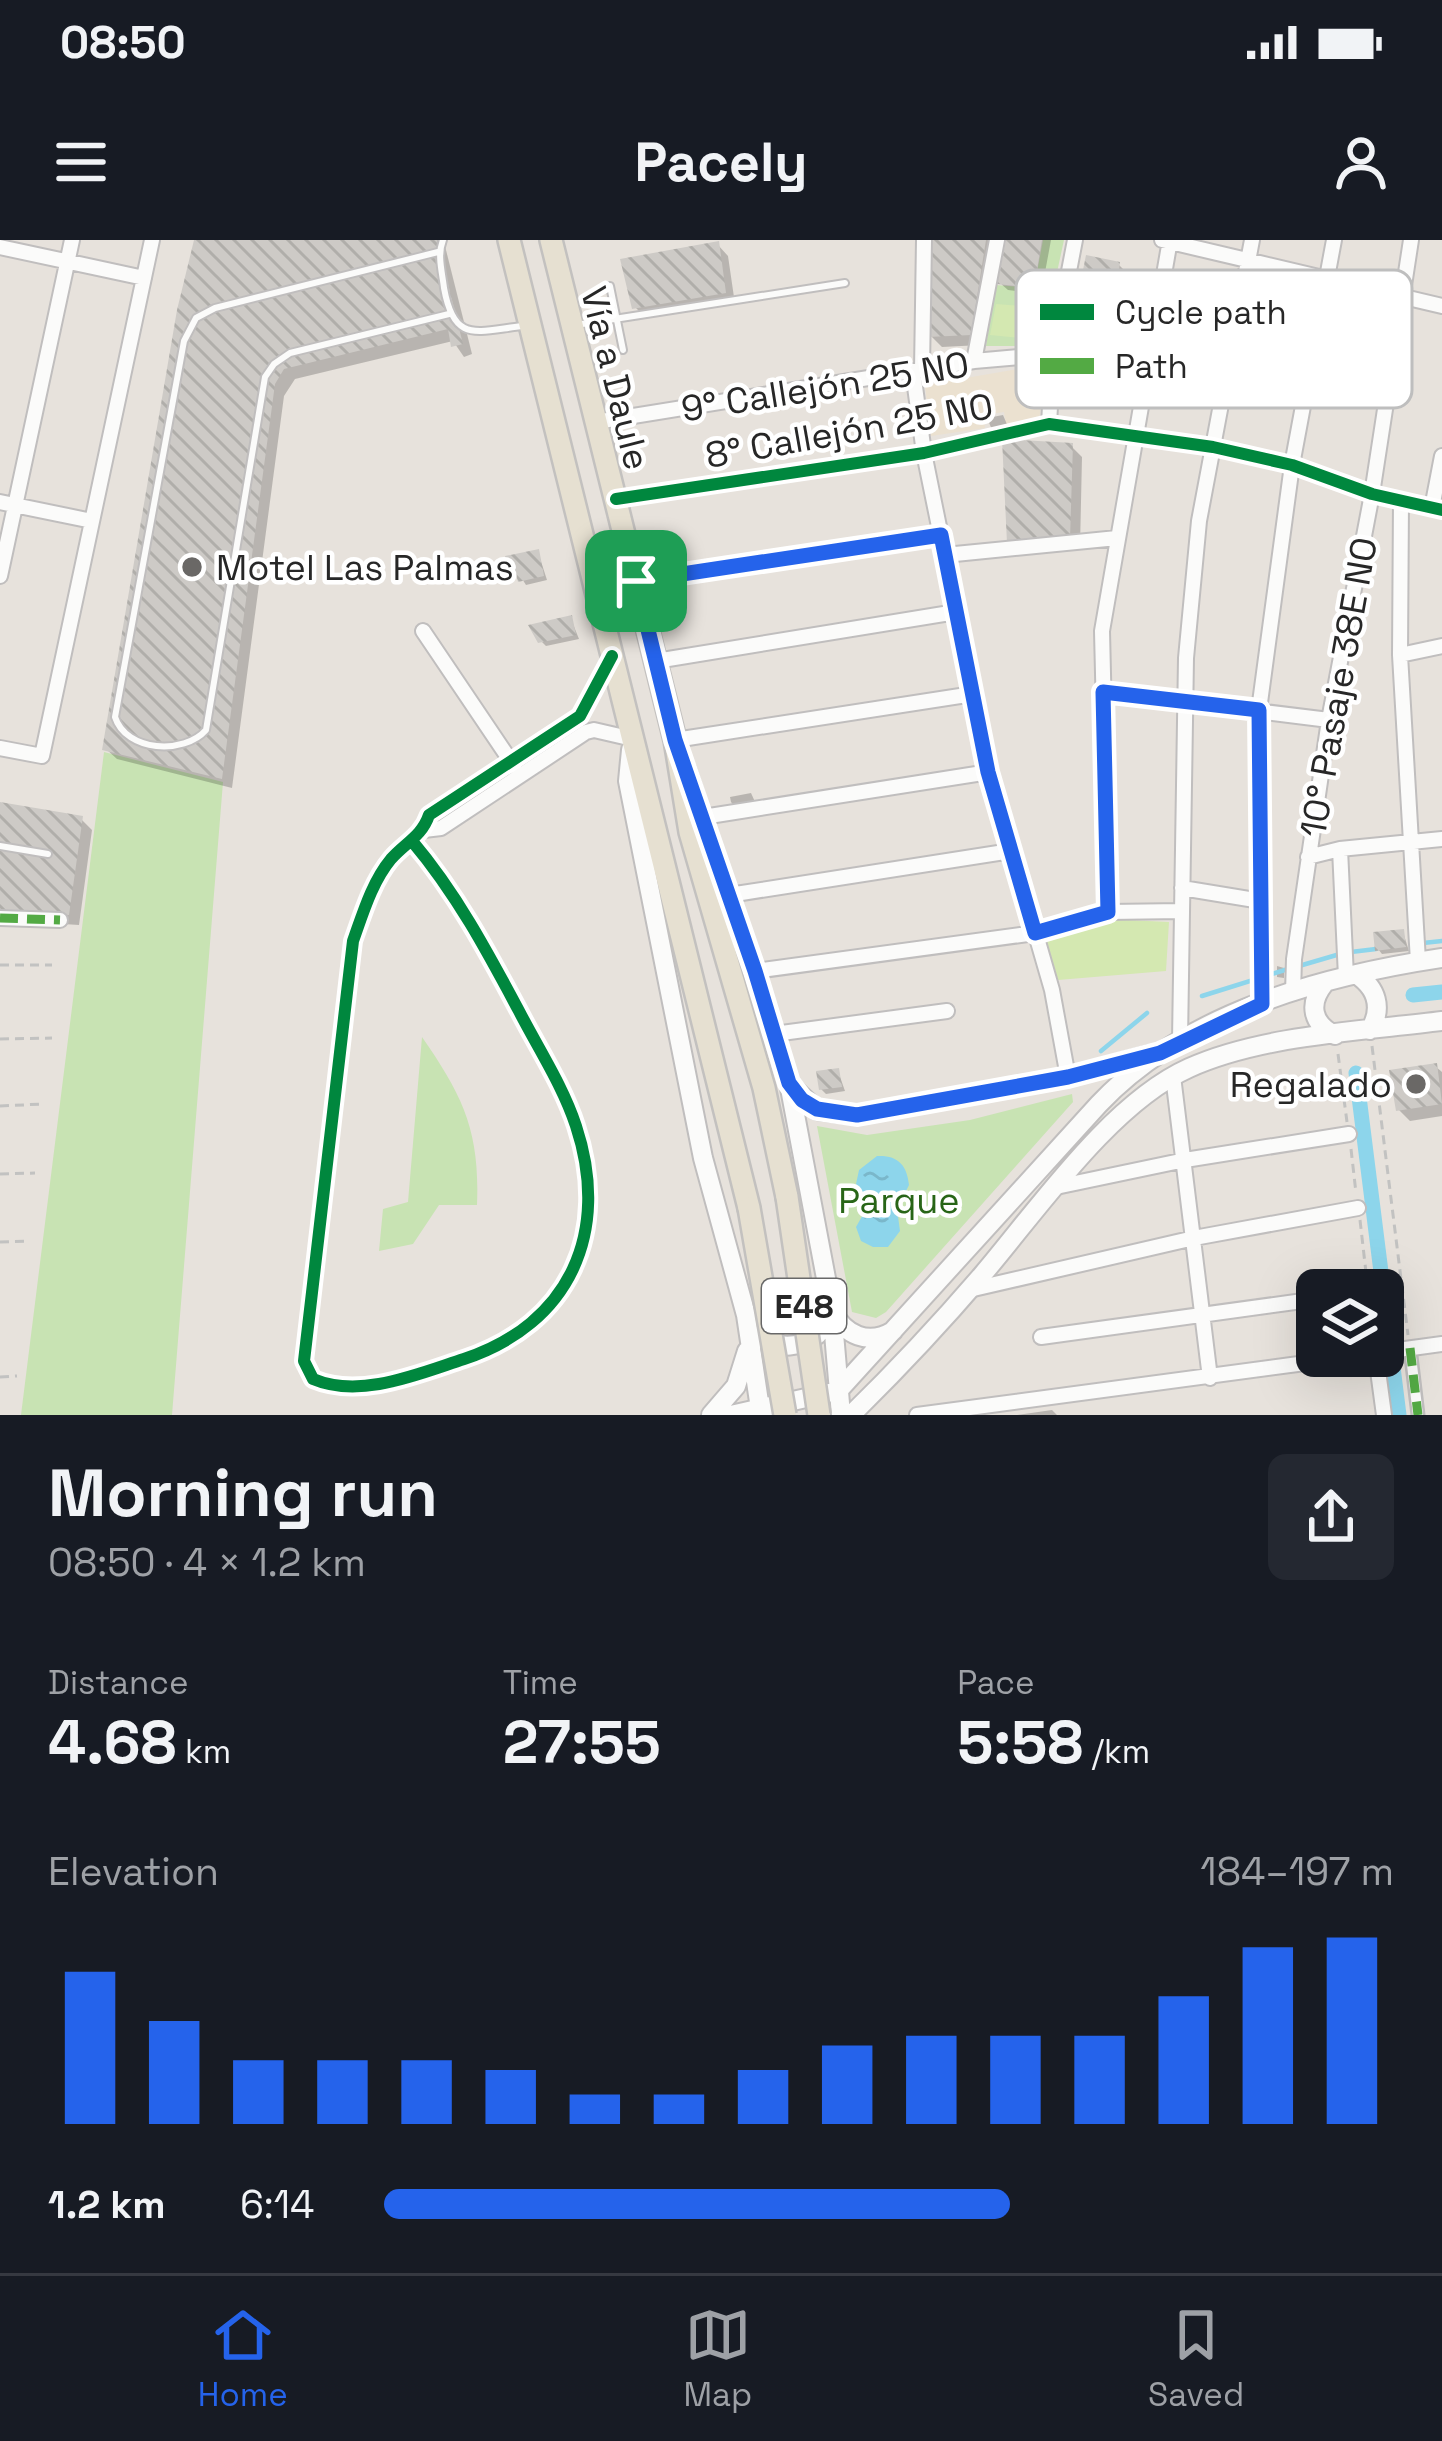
<!DOCTYPE html>
<meta charset="utf-8">
<style>
:root{--surface:#171b24;--page:#242831;--text:#f1f3f6;--muted:#9ea1a6;--line:#363941;--accent:#2563eb}
body{margin:0;font-family:"Space Grotesk",sans-serif;background:var(--page);color:var(--text);height:100vh;display:flex;flex-direction:column;font-size:45px;white-space:nowrap}
*{box-sizing:border-box;margin:0}
p{font-size:39px;color:var(--muted)}
.icon{flex:none;width:66px;height:66px;fill:none;stroke:currentColor;stroke-width:2;stroke-linecap:round;stroke-linejoin:round}
.map{position:relative;height:1175px;overflow:hidden}
.side{display:flex;flex-direction:column;background:var(--surface);flex:1}
.side>*{flex:none}
.fabs{position:absolute;left:1296px;top:1029px;display:grid;gap:24px}
.fabs a{display:grid;place-items:center;width:108px;height:108px;border-radius:18px;background:var(--surface);box-shadow:0 12px 48px #0002;font-size:60px}
.pin{position:absolute;display:grid;place-items:center;width:102px;height:102px;color:#fff;margin:-51px;border-radius:24px;box-shadow:0 6px 18px #0006}
.round{display:grid;place-items:center;flex:none;width:126px;height:126px;border-radius:18px;background:var(--page)}
.overview{display:flex;align-items:center;justify-content:space-between;height:204px;padding:0 48px}
h1{font-size:66px;font-weight:700;line-height:90px}
.figures{display:grid;grid-template-columns:repeat(3,1fr);gap:18px;height:204px;padding:12px 48px}
.figures div{display:grid;align-content:center}
.figures b{font-size:60px;font-weight:700}
.figures small{font-size:33px;font-weight:400}
.figures p{font-size:33px}
.chart{height:336px;padding:24px 48px}
.chart p{display:flex;justify-content:space-between}
.chart svg{width:100%;height:216px;margin-top:12px;stroke:var(--accent);stroke-width:6}
ul{padding:0 48px;list-style:none;font-size:39px}
li{display:grid;grid-template-columns:192px 144px 1fr;align-items:center;height:90px}
li i{height:30px;border-radius:15px;background:var(--accent)}
.status{display:flex;justify-content:space-between;align-items:center;height:84px;padding:0 60px;background:var(--surface);direction:ltr}
.status svg{height:33px;fill:currentColor}
header{display:flex;justify-content:space-between;align-items:center;height:156px;padding:0 48px;background:var(--surface);font-size:54px;font-weight:700}
.tab-bar{display:flex;justify-content:space-around;align-items:center;height:168px;border-top:3px solid var(--line);background:var(--surface);font-size:33px;color:var(--muted)}
.tab-bar a{display:grid;justify-items:center;gap:6px}
.tab-bar .on{color:var(--accent)}
.map>svg:first-child{display:block}
.education{fill:#ebe1d0}
.green{fill:#c8e3b3}
.pitch{fill:#d4e8b1}
.water{fill:url(#water-ripples)}
.shadow{fill:#0003}
.lines{fill:none;stroke-linecap:round;stroke-linejoin:round}
.stream{stroke:#8dd5eb;stroke-width:4.5}
.canal{stroke:#8dd5eb;stroke-width:15}
.building{fill:url(#building-back-hatch)}
.service-casing{stroke:#c0bebe;stroke-width:10}
.pedestrian-casing{stroke:#c0bebe;stroke-width:15}
.minor-casing{stroke:#c0bebe;stroke-width:18}
.secondary-casing{stroke:#c0bebe;stroke-width:22}
.primary-casing{stroke:#c3c1bf;stroke-width:26}
.path{stroke:#c2c2c1;stroke-width:3;stroke-dasharray:9 6;stroke-linecap:butt}
.service{stroke:#fbfbfa;stroke-width:6}
.pedestrian{stroke:#fbfbfa;stroke-width:10}
.minor{stroke:#fbfbfa;stroke-width:14}
.secondary{stroke:#fbfbfa;stroke-width:18}
.primary{stroke:#e6e0d1;stroke-width:21}
.primary-bridge-casing{stroke:#c3c1bf;stroke-width:26;stroke-linecap:butt}
.primary-bridge{stroke:#e6e0d1;stroke-width:21}
.quiet{stroke:#53aa44;stroke-width:9;stroke-dasharray:18 9;stroke-linecap:butt}
.cycleway-casing{stroke:#fff;stroke-width:20}
.cycleway{stroke:#00873e;stroke-width:12}
.route-casing{stroke:#fff;stroke-width:24}
.route{stroke:#2563eb;stroke-width:15}
.poi-dot{fill:#6a6866;stroke:#fff;stroke-width:4.5}
.labels{text-anchor:middle;stroke-width:9;stroke-linejoin:round;paint-order:stroke}
.shield{fill:#fff;stroke:#686868;stroke-width:3}
.shield-label{font-size:33px;font-weight:bold;fill:#272727}
.street-label{font-size:36px;fill:#272727;stroke:#fff}
.poi-label{font-size:36px;fill:#272727;stroke:#fff;text-anchor:start}
.park-label{font-size:36px;fill:#286517;stroke:#fff}
.key{fill:#fff;stroke:#bebebe;stroke-width:3}
.key-label{font-size:33px;fill:#272727}
</style>
<div class="status"><b>08:50</b><svg viewBox="0 0 49 12"><path d="M0 12V9h3v3zM5 12V6h3v6zM10 12V3h3v9zM15 12V0h3v12zM26 1h20v11H26zM47 4h2v5h-2z"/></svg></div>
<header><svg class="icon" aria-label="menu" viewBox="0 0 24 24"><path d="M4 6h16M4 12h16M4 18h16"/></svg>Pacely<svg class="icon" aria-label="person" viewBox="0 0 24 24"><circle cx="12" cy="8" r="4"/><path d="M4 21q1-7 8-7t8 7"/></svg></header>
<div class="map">
<svg width="1442" height="1175" viewBox="0 0 1442 1175">
<defs>
<pattern id="water-ripples" width="26" height="14" patternUnits="userSpaceOnUse" patternTransform="scale(3)"><rect width="26" height="14" fill="#8dd5eb"/><path d="M2 4q2-2 4 0t4 0M15 11q2-2 4 0t4 0" fill="none" stroke="#7ab7ca"/></pattern>
<pattern id="building-back-hatch" width="6" height="6" patternUnits="userSpaceOnUse" patternTransform="scale(3)"><rect width="6" height="6" fill="#cdcac6"/><path d="M-1 5l2 2M0 0l6 6M5-1l2 2" fill="none" stroke="#b0aeaa"/></pattern>
</defs>
<rect width="100%" height="100%" fill="#e7e2dc"/>
<!-- education -->
<path class="education" d="M1047,124L1039,180L1006,185L1004,172L984,175L985,188L931,196L925,145Z"/>
<!-- green -->
<path class="green" d="M1043,0H1064L1041,106H986L996,45L1034,48Z
M104,512L223,542L172,1175H21Z
M422,797C463,856 480,891 477,965H439L413,1004L379,1011L383,969L408,962Z
M1072,854L1073,862L886,1072L876,1078L852,1072L817,886L867,895L970,880Z"/>
<!-- pitch -->
<path class="pitch" d="M996,64L1043,68L1039,100L990,95Z
M1107,679L1169,682L1166,731L1058,740L1045,696Z"/>
<!-- water -->
<path class="water" d="M877,916C898,915 907,925 909,945L897,969L900,991L888,1007H873L861,1001L856,987L865,971L856,944L859,930Z"/>
<!-- shadow -->
<path class="shadow" d="M197,0H448L444,2L472,114L464,117L453,101L295,139L284,156L232,548L117,519L106,509Z
M932,0H998L981,105L942,107L931,96Z
M1009,0H1051L1041,54L1008,50L1000,43Z
M718,5L728,16L735,64L646,78L635,67Z
M1119,25L1123,29L1122,41L1087,29Z
M1003,175L1009,189L993,192L987,178Z
M1071,206L1082,217L1080,308L1021,313Z
M538,312L547,340L526,345L519,334L511,330Z
M571,379L579,399L546,406L541,401Z
M751,553L756,564L735,567L731,562L730,557Z
M0,565L81,579L92,590L79,685L0,680Z
M1403,692L1409,711L1382,714L1378,709Z
M1277,726L1284,728V738L1277,737Z
M1435,826L1442,832V876L1410,881L1399,870Z
M838,831L845,851L826,854L821,849Z
M1052,1170L1057,1175H1017Z"/>
<g class="lines">
<!-- stream -->
<path class="stream" d="M1423,703L1442,701
M1351,712L1376,709
M1299,726L1340,714
M1202,756L1288,729
M1101,811L1147,773"/>
<!-- canal -->
<path class="canal" d="M1413,755L1442,752
M1356,833L1399,1175"/>
</g>
<!-- building -->
<path class="building" d="M194,0H437L463,104L451,107L448,89L284,129L275,144L222,539L102,510L177,70Z
M929,0H986L971,95L928,97Z
M1006,0H1042L1034,48L997,44Z
M719,1L726,53L632,69L620,19Z
M1086,15L1120,22L1118,38L1083,30Z
M1002,199L1073,203L1070,299L1007,303Z
M539,309L544,336L518,342L515,330L508,331L505,316Z
M572,375L576,395L538,403L528,385Z
M0,562L83,576L69,675L0,671Z
M1404,689L1406,707L1375,711L1373,692Z
M1437,823L1442,864L1396,871L1389,830Z
M839,828L842,847L819,850L816,831Z"/>
<g class="lines">
<!-- service casing -->
<g class="service-casing">
<path id="service" d="M443,0C437,15 442,31 444,48C454,104 476,91 523,86
M438,12L215,68L196,78L184,101L115,477C126,512 184,515 206,490L265,137L274,124L290,113L449,74
M610,46L623,110
M576,85L845,43
M0,606L48,614"/>
</g>
<!-- pedestrian casing -->
<g class="pedestrian-casing">
<path id="pedestrian" d="M1410,1108L1418,1175"/>
</g>
<!-- minor casing -->
<g class="minor-casing">
<path id="minor" d="M1162,0L1442,66
M0,7L144,38
M974,121L997,0
M922,130L924,0
M913,132L924,213L989,532L1052,750L1068,837
M596,182L974,121L1053,114
M1049,184L1053,114L1075,0
M616,259L924,213L1049,184L1213,207L1292,225L1372,254L1442,270
M1401,261L1400,415L1418,721
M0,262L92,281
M1432,268L1442,216
M945,315L1117,298
M0,336L72,0
M636,341L941,295
M423,391L514,526
M1400,415L1442,406
M656,421L956,372
M1103,452L1329,480
M675,500L973,454
M0,508L42,516L152,0
M1106,561L1102,391L1170,0
M703,577L989,532
M424,590L441,588L586,492L594,490L633,499
M412,601C456,653 487,711 519,771C538,808 563,846 576,886C611,992 570,1084 464,1119C418,1134 360,1159 313,1139L304,1121L353,701C363,673 372,642 391,619C405,603 422,596 429,575L580,476L612,417
M1340,609L1346,737
M1308,617L1340,609L1442,599
M1182,648L1261,661
M729,655L1011,611
M0,678L60,680
M755,731L1035,693L1108,672L1182,671
M1293,753L1294,719L1329,480L1372,254L1411,0
M1262,764L1259,470L1292,225L1334,0
M774,794L947,771
M1180,800L1186,418L1199,281L1252,0
M1173,836L1210,1138
M1056,947L1185,920L1349,894
M969,1050L1194,998L1358,968
M1041,1097L1317,1059
M1383,1112L1442,1104
M1376,1116L1384,1175
M917,1175L1358,1116"/>
</g>
<!-- secondary casing -->
<g class="secondary-casing">
<path id="secondary" d="M631,510L628,541L703,918L746,1075L761,1175
M686,529L789,843L832,1070L841,1175
M1356,734C1377,748 1383,768 1370,790
M1324,744C1308,764 1312,784 1335,795
M791,846L817,870L857,875L1068,837L1149,815
M832,1071C845,1095 868,1106 893,1091
M761,1097C780,1110 800,1108 818,1094
M838,1151L1099,864C1185,773 1322,736 1442,718
M711,1175L736,1146L747,1111
M731,1175L828,1153
M851,1175C897,1130 941,1083 983,1034C1039,968 1111,863 1189,828C1262,795 1363,791 1442,781"/>
</g>
<!-- primary casing -->
<g class="primary-casing">
<path id="primary" d="M509,0L749,968
M551,0L675,500L690,592L764,848L787,957"/>
</g>
<!-- path -->
<path class="path" d="M1106,572L1108,658
M0,725H52
M0,799L52,798
M1372,806L1408,1095
M1338,814L1347,882
M0,866L43,864
M1351,909L1356,953
M0,934L35,933
M1360,980L1368,1050
M0,1002L29,1001
M0,1137L17,1136"/>
<!-- service -->
<use href="#service" class="service"/>
<!-- pedestrian -->
<use href="#pedestrian" class="pedestrian"/>
<!-- minor -->
<use href="#minor" class="minor"/>
<!-- secondary -->
<use href="#secondary" class="secondary"/>
<!-- primary -->
<use href="#primary" class="primary"/>
<!-- primary-bridge casing -->
<g class="primary-bridge-casing">
<path id="primary-bridge" d="M787,957L819,1175
M749,968L785,1175"/>
</g>
<!-- primary-bridge -->
<use href="#primary-bridge" class="primary-bridge"/>
<!-- quiet -->
<path class="quiet" d="M0,678L60,680
M1410,1108L1418,1175"/>
<!-- cycleway casing -->
<g class="cycleway-casing">
<path id="cycleway" d="M616,259L924,213L1049,184L1213,207L1292,225L1372,254L1442,270
M412,601C456,653 487,711 519,771C538,808 563,846 576,886C611,992 570,1084 464,1119C418,1134 360,1159 313,1139L304,1121L353,701C363,673 372,642 391,619C405,603 422,596 429,575L580,476L612,416"/>
</g>
<!-- cycleway -->
<use href="#cycleway" class="cycleway"/>
</g>
<g class="lines">
<!-- route casing -->
<g class="route-casing">
<path id="route" d="M941,295L988,532L1035,693L1108,672L1103,452L1259,470L1262,764L1160,813L1068,837L857,875L817,869L802,860L789,843L755,731L675,500L636,341Z"/>
</g>
<!-- route -->
<use href="#route" class="route"/>
</g>
<!-- markers -->
<g class="poi-dot">
<circle cx="192" cy="327" r="12"/>
<circle cx="1416" cy="844" r="12"/>
</g>
<g class="labels">
<!-- shield labels -->
<rect class="shield" x="762" y="1039" width="84" height="54" rx="9"/>
<g class="shield-label">
<text x="804" y="1078">E48</text>
</g>
<!-- street labels -->
<g class="street-label">
<text transform="translate(616 138) rotate(76)" y="13">Vía a Daule</text>
<text transform="translate(825 146) rotate(-9)" y="13">9° Callejón 25 NO</text>
<text transform="translate(849 190) rotate(-10)" y="13">8° Callejón 25 NO</text>
<text transform="translate(1338 447) rotate(-80)" y="13">10° Pasaje 38E NO</text>
</g>
<!-- poi labels -->
<g class="poi-label">
<text x="216" y="340">Motel Las Palmas</text>
<text x="1392" y="857" text-anchor="end">Regalado</text>
</g>
<!-- park labels -->
<g class="park-label">
<text x="899" y="973">Parque</text>
</g>
</g>
<!-- legend -->
<rect x="1016" y="30" width="396" height="138" rx="18" class="key"/>
<rect x="1040" y="64" width="54" height="16" fill="#00873e"/>
<rect x="1040" y="118" width="54" height="16" fill="#53aa44"/>
<g class="key-label">
<text x="1115" y="84">Cycle path</text>
<text x="1115" y="138">Path</text>
</g>
</svg>
<div class="fabs">
<a><svg class="icon" aria-label="layers" viewBox="0 0 24 24"><path d="M12 4l9 5-9 5-9-5zM3 14l9 5 9-5"/></svg></a>
</div>
<div class="pin" style="left:636px;top:341px;background:#1e9e55"><svg class="icon" aria-label="arrive" viewBox="0 0 24 24"><path d="M6 21V4h12l-3 4 3 4H6"/></svg></div>
</div>
<section class="side">
<div class="overview"><div><h1>Morning run</h1><p>08:50 · 4 × 1.2 km</p></div><a class="round"><svg class="icon" aria-label="share" viewBox="0 0 24 24"><path d="M12 15V3M7 8l5-5 5 5M5 13v7h14v-7"/></svg></a></div>
<div class="figures">
<div><p>Distance</p><b>4.68<small> km</small></b></div>
<div><p>Time</p><b>27:55</b></div>
<div><p>Pace</p><b>5:58<small> /km</small></b></div>
</div>
<div class="chart"><p><span>Elevation</span>184–197 m</p>
<svg viewBox="0 0 160 44" preserveAspectRatio="none"><path d="M5 44V13M15 44V23M25 44V31M35 44V31M45 44V31M55 44V33M65 44V38M75 44V38M85 44V33M95 44V28M105 44V26M115 44V26M125 44V26M135 44V18M145 44V8M155 44V6"/></svg>
</div>
<ul>
<li><b>1.2 km</b>6:14<i style="width:62%"></i></li>
</ul>
</section>
<nav class="tab-bar">
<a class="on"><svg class="icon" aria-label="home" viewBox="0 0 24 24"><path d="M3 11l9-7 9 7M6 9v11h12V9"/></svg>Home</a>
<a><svg class="icon" aria-label="map" viewBox="0 0 24 24"><path d="M3 6l6-2 6 2 6-2v14l-6 2-6-2-6 2zM9 4v14M15 6v14"/></svg>Map</a>
<a><svg class="icon" aria-label="saved" viewBox="0 0 24 24"><path d="M7 4h10v16l-5-4-5 4z"/></svg>Saved</a>
</nav>
